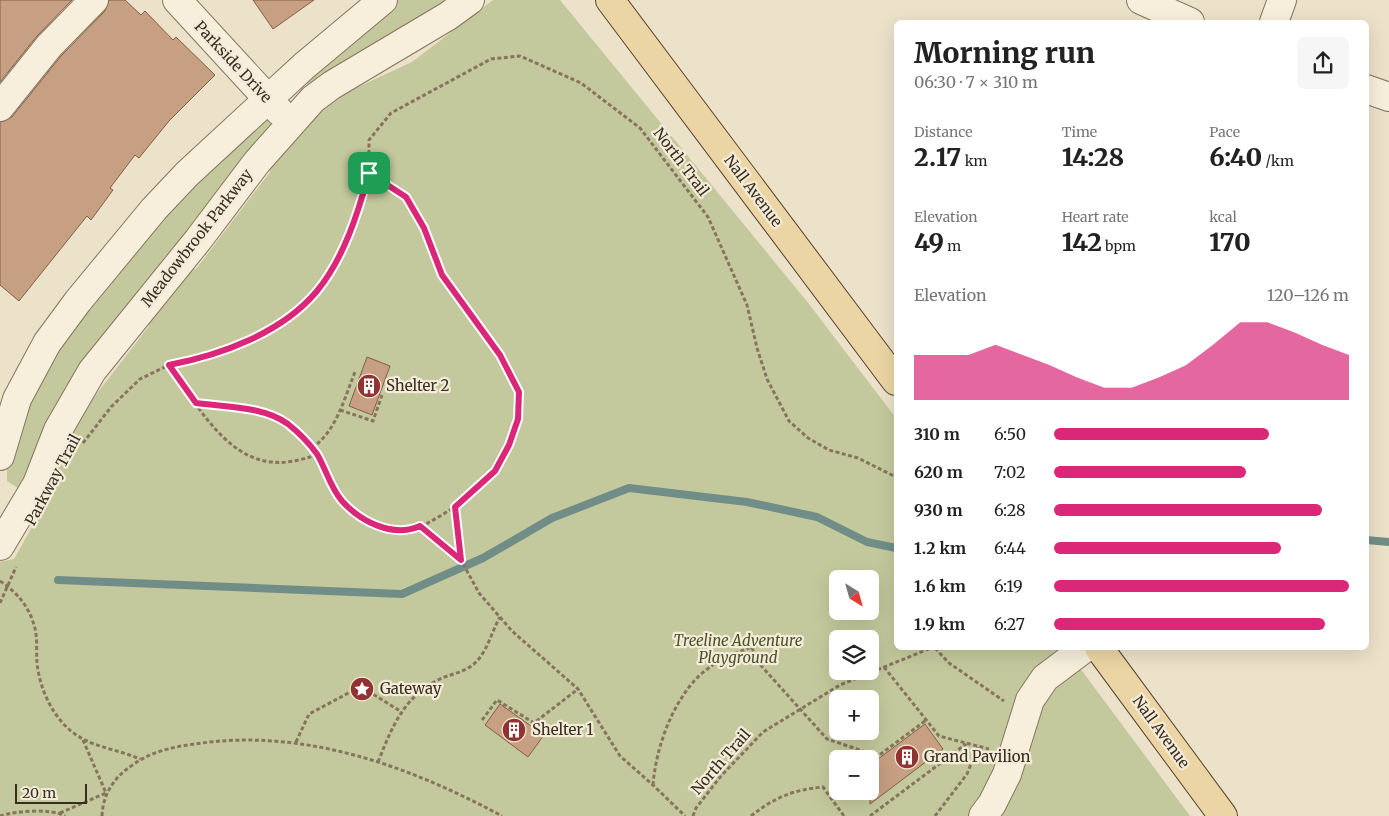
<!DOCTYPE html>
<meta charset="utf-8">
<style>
:root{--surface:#fff;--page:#f6f6f6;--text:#222;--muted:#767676;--accent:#db2777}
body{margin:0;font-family:Merriweather,serif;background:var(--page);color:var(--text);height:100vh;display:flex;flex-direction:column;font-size:19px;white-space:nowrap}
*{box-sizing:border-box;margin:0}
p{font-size:16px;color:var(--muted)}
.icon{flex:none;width:28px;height:28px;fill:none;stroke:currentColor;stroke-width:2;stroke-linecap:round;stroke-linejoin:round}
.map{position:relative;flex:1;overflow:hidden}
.sheet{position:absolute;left:894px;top:20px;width:475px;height:630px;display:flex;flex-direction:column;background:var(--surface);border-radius:8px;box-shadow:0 5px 20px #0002}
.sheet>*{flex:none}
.needle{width:32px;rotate:143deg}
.buttons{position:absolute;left:829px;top:570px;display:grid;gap:10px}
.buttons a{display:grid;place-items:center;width:50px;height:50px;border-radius:8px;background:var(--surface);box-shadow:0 5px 20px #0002;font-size:25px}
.scale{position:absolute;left:15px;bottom:12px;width:72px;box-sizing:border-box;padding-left:5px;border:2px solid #382d21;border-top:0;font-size:14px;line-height:18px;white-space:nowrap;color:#382d21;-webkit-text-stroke:4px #f4ecd8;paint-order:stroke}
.pin{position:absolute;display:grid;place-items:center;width:42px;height:42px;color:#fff;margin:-21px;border-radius:10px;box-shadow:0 2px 8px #0006}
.round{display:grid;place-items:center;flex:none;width:52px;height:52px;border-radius:8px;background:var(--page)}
.summary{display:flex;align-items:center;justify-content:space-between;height:85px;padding:0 20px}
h1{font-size:28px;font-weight:800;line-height:38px}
.metrics{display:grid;grid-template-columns:repeat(3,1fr);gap:8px;height:85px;padding:5px 20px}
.metrics div{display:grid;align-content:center}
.metrics b{font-size:25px;font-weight:800}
.metrics small{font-size:14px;font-weight:400}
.metrics p{font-size:14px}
.chart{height:140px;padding:10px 20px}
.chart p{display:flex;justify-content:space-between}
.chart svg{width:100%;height:90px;margin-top:5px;fill:var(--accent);opacity:.7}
ul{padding:0 20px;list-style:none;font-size:16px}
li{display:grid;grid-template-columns:80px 60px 1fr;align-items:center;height:38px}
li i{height:12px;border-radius:6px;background:var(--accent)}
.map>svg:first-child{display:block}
.green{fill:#c4c99d;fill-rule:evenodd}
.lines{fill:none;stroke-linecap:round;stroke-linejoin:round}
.stream{stroke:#708e87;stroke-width:8}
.building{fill:#c79f82;stroke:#845f46}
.minor-casing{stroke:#87745f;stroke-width:30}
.major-casing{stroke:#554332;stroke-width:30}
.path{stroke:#87745f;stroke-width:3;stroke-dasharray:4 2.5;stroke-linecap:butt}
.minor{stroke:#f7efdc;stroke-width:28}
.major{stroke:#ebd5a4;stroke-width:28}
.route-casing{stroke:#fff;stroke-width:10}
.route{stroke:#db2777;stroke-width:6}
.labels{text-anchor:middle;stroke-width:4.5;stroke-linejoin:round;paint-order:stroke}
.street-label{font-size:15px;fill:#382d21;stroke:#f4ecd8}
.poi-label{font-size:15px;fill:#382d21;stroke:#f4ecd8;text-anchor:start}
.park-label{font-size:15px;font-style:italic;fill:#495329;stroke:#f4ecd8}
</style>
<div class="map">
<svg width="1389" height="816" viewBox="0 0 1389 816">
<rect width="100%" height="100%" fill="#ece1c9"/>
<!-- green -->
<path class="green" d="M398,0H445L432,10L309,87L306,81L367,24Z
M493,0H560L809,304L896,418V648H1065L1190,816H0V562L14,559L48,498L72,435L88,405L149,326V317L189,269H196L270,172L268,160L332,99L412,62ZM838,579H870V611H838ZM838,639H870V671H838ZM838,699H870V731H838ZM838,759H870V791H838Z
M261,120H267L273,127L24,484L18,488L7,481V468L16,431L40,370L157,218Z"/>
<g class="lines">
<!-- stream -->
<path class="stream" d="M1366,540L1389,542
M58,580L402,594L483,558L552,518L629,488L747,502L817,517L867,542L896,548"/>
</g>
<!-- building -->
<path class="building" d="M0,0H72L37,36L0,82Z
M109,0H125L141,15L145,11L173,40L176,37L215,75L169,121L139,158L135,155L110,188L113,190L91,220L87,216L19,301L0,285V122L12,117L61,56L105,11Z
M253,0H314L273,29Z
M367,357L390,366L372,415L349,406Z
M500,704L544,735L528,757L485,725Z
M925,724L943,749L870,804V765Z"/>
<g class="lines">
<!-- minor casing -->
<g class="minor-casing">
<path id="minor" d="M177,0L279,111
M1141,0L1190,22
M1274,22L1282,0
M1366,89L1389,97
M0,107L49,46L94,0
M0,456L17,399L47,343L78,301L154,209L187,174L304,66L383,0
M0,546L37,484L58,430L92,371L198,240L257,162L313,99L332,85L448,16L470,0
M983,816L992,804L1007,774L1030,700L1045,678L1085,648"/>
</g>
<!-- major casing -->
<g class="major-casing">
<path id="major" d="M610,0L896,381
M1099,648L1223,816"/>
</g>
<!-- path -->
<path class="path" d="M369,173L405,197L424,229L442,275L500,355L519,392L518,419L509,445L495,471L455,507
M169,365C194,400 224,458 272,462C287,464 303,459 317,455C332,487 348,516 383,527C390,530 402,532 410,530C426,526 441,515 455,507L461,560L479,593L512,631L578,689L620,756L653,785L685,816
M196,403C250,410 282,408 317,455
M340,410L373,421L382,395
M83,443L111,407L140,379L169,365L198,360L226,350L282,321L304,305L318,290L337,262L363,196L369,173V140L391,113L491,59L520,56L581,83L640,128L708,217L747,305L757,348L767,379L789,421L808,438L829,450L858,458L896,477
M312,448C337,430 344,399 355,372
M420,526L461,560
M0,581C17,592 29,607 34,625C38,637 36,651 37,663C40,692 56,725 83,739C100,748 122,751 140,759
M0,603L16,567
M935,648L949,663L1004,701
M884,667L939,736L989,749
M356 688a6 6 0 1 1 12 0a6 6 0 1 1-12 0Z
M368,691L400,711
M482,720L497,700L534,723L578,689
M296,742L309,714L356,689
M378,762C392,727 404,696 440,679C453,673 467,672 477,661C488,649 492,631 500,617
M653,785C656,748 671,706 696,679C711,663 732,654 752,647L756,660L827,739L878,756L925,721
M60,813L106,793L83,740
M0,816C15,811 51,808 65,816
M102,816C103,793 115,776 134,764C154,750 178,746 202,743C307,729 411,767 502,816
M693,816L696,808L721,776L763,732L840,685L931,648
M751,816C775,797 793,790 823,787L844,816
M870,816L966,744
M935,816L967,774L978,746"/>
<!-- minor -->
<use href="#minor" class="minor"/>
<!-- major -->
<use href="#major" class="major"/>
</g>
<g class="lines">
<!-- route casing -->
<g class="route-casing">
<path id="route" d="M369,173L406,197L424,228L442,275L500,355L519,392L518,419L509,445L495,471L455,507L461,560L420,526C393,538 361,522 342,501C330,487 326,469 317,454C309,443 298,432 288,424C263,406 225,407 196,403L169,365C221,355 282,333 317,291C344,258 358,213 369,173Z"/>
</g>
<!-- route -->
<use href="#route" class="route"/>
</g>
<!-- icons -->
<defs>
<g id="building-disc" transform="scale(1.25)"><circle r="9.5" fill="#923333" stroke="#f4ecd8"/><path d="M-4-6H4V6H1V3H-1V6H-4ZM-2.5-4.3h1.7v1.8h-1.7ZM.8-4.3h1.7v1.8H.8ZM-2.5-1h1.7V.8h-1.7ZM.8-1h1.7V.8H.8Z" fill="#fff"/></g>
<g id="sight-disc" transform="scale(1.25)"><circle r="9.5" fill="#923333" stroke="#f4ecd8"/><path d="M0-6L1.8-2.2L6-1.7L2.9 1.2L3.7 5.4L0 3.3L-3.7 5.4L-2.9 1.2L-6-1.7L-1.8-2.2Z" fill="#fff"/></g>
</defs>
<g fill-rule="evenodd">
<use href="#building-disc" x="369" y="386"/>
<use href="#sight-disc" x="362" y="689"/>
<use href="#building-disc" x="514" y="730"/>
<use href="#building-disc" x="907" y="757"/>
</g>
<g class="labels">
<!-- street labels -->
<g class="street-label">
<text transform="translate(233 62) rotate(47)" y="5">Parkside Drive</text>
<text transform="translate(681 162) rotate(53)" y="5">North Trail</text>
<text transform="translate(753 191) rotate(53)" y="5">Nall Avenue</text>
<text transform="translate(197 238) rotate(-52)" y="5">Meadowbrook Parkway</text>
<text transform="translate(53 480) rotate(-62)" y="5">Parkway Trail</text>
<text transform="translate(1161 732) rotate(54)" y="5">Nall Avenue</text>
<text transform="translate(721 762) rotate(-49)" y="5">North Trail</text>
</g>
<!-- poi labels -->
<g class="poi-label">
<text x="386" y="391">Shelter 2</text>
<text x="380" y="694">Gateway</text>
<text x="532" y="735">Shelter 1</text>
<text x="924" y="762">Grand Pavilion</text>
</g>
<!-- park labels -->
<g class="park-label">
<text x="738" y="646">Treeline Adventure<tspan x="738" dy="17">Playground</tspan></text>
</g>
</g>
</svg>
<div class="buttons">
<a><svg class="needle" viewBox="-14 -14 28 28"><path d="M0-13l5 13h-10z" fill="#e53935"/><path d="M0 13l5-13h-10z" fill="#767676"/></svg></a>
<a><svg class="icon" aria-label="layers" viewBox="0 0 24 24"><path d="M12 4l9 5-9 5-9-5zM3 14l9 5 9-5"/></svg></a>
<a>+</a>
<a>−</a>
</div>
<div class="scale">20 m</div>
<div class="pin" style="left:369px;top:173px;background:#1e9e55"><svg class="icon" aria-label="arrive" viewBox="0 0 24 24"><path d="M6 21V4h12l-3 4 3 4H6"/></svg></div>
<section class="sheet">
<div class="summary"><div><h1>Morning run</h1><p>06:30 · 7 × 310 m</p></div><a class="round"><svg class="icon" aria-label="share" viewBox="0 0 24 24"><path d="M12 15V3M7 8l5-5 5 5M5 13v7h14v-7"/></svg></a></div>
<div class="metrics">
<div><p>Distance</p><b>2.17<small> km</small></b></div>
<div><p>Time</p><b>14:28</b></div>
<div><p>Pace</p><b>6:40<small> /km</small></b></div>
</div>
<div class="metrics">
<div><p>Elevation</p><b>49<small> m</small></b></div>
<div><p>Heart rate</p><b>142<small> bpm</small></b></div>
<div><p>kcal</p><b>170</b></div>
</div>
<div class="chart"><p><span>Elevation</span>120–126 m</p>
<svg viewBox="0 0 160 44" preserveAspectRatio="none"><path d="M0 44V22L10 22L20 22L30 17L40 22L50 27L60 33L70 38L80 38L90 33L100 27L110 17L120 6L130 6L140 11L150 17L160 22V44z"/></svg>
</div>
<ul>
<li><b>310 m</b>6:50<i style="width:73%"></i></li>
<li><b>620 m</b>7:02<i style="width:65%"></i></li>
<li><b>930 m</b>6:28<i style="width:91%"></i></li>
<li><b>1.2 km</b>6:44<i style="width:77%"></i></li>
<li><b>1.6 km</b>6:19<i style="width:100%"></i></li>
<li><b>1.9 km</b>6:27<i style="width:92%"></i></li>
</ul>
</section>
</div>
